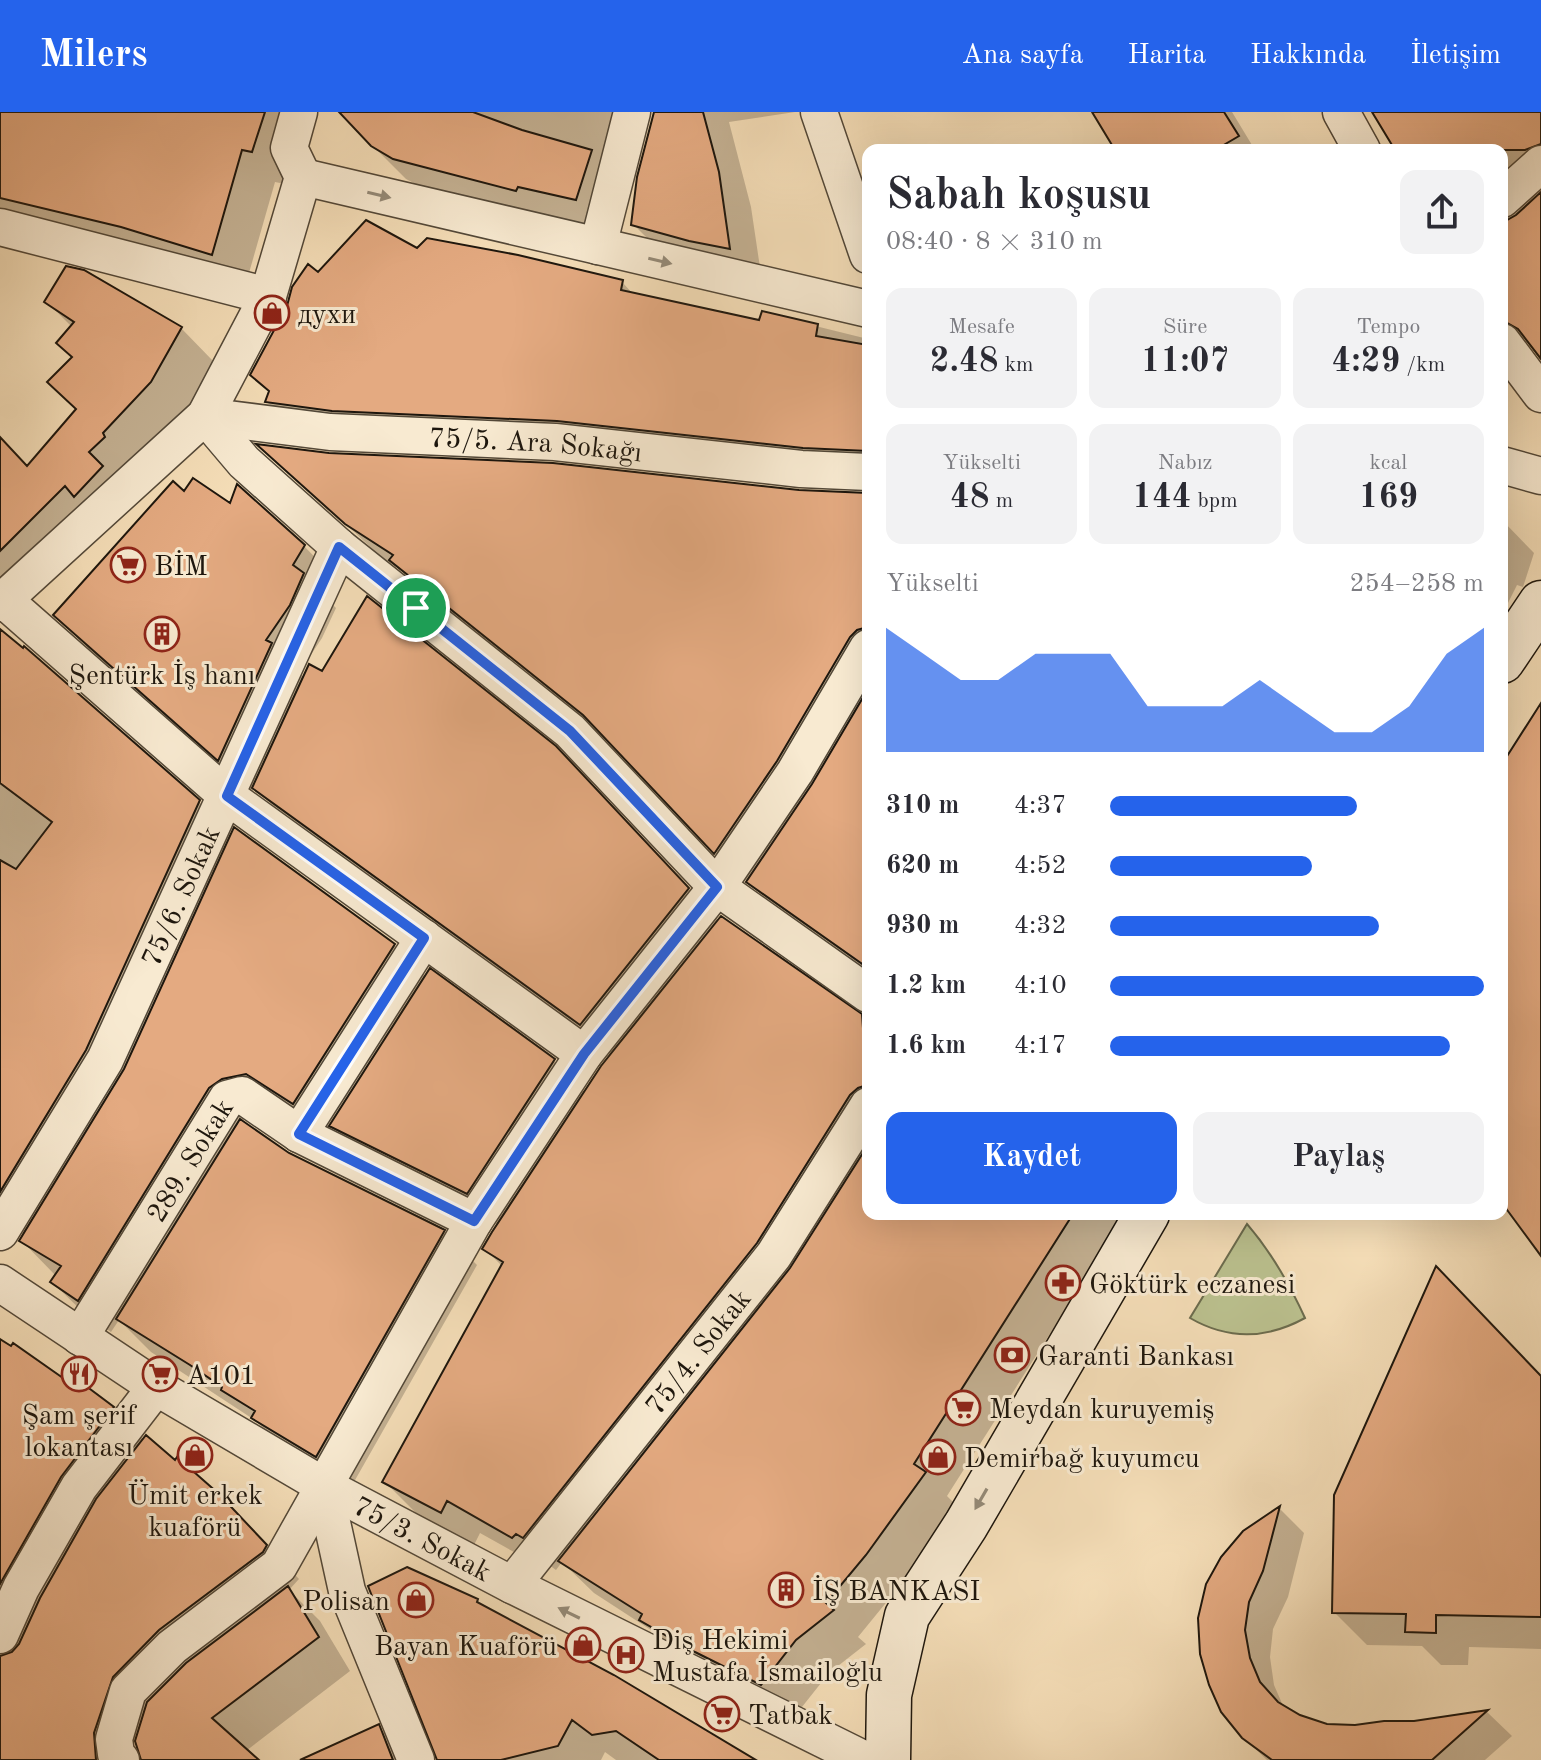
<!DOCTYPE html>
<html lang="tr">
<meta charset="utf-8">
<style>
:root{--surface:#fff;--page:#f2f2f3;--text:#2b2b33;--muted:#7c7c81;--accent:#2563eb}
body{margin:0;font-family:"Old Standard TT",serif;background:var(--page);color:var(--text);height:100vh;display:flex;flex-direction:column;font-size:30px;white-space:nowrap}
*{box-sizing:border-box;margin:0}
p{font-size:26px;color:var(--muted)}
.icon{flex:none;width:44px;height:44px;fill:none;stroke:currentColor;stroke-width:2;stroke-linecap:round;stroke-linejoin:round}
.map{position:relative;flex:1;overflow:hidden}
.panel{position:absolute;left:862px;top:32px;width:646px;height:1076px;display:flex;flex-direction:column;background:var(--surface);border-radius:16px;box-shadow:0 8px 32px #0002}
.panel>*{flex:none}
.pin{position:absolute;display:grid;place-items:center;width:68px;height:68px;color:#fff;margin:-34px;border:4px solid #fff;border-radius:50%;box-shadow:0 2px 8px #0007}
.round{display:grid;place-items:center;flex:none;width:84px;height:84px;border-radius:16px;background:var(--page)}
.overview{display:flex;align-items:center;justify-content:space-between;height:136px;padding:0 24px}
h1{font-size:44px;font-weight:700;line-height:60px}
.stats{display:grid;grid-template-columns:repeat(3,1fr);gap:12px;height:136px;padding:8px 24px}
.stats div{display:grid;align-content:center;border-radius:16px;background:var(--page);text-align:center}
.stats b{font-size:34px;font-weight:700}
.stats small{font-size:22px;font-weight:400}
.stats p{font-size:22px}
.chart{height:224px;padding:16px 24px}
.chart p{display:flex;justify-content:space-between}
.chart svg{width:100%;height:144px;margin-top:8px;fill:var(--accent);opacity:.7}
.cta{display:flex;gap:16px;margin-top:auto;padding:16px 24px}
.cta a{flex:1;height:92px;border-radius:16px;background:var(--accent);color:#fff;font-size:32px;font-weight:700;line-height:92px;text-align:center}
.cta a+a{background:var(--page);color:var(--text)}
ul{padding:0 24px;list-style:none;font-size:26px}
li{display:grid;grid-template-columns:128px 96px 1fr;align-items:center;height:60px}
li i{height:20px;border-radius:10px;background:var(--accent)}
header{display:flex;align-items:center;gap:48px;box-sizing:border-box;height:112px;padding:0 40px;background:var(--accent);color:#fff}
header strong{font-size:38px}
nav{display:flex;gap:44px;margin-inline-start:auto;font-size:28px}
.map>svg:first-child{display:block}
.green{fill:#bbc18f;stroke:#6c6c4e;stroke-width:2}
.shadow{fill:#0003}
.building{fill:#e4aa81;stroke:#1d160d;stroke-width:2}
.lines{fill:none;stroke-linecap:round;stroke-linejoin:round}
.minor-casing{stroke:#534838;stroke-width:39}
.secondary-casing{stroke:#1d160d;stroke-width:47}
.minor{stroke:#f8ead1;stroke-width:36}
.secondary{stroke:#f8ead1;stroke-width:44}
.oneway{fill:#958b79}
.route-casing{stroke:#fff;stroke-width:16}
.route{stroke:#2563eb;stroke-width:10}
.labels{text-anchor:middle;stroke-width:6;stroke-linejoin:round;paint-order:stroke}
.poi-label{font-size:28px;fill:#1d160d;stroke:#f8ead1;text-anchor:start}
.street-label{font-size:28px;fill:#1d160d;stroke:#f8ead1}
</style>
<header>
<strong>Milers</strong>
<nav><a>Ana sayfa</a><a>Harita</a><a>Hakkında</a><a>İletişim</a></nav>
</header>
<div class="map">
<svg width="1541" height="1648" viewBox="0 0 1541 1648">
<rect width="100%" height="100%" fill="#f5deb8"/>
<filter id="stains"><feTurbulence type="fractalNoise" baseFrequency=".0025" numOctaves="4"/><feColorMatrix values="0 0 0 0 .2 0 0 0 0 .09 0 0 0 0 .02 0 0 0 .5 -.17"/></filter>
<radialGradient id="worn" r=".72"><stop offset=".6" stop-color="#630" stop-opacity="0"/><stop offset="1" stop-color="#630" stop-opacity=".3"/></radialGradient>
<!-- green -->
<path class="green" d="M1247,1112C1272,1141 1289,1171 1305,1206C1267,1227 1228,1228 1190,1206Z"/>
<!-- shadow -->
<path class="shadow" d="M0,0H309L285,72L275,70L245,175L0,110Z
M346,0H646L609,120L433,81L406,67L372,33Z
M654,0H795L729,10L751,95L762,169L667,146L633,112Z
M1094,0H1232L1255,38H1117Z
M1374,0H1541V244L1502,205V38H1399Z
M418,139L622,170L634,183L760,211L763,201L868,227V370L300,323L267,290L318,163Z
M47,190L181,216L214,250L184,303L0,493V327L28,356L77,298L72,215Z
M262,334L329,343L800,380L868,383V864L782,803L716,740L611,629L425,481L404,460L381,445Z
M185,382L231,394L304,434L337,468L326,486L336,496L322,526L299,561L304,566L589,670L719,809L855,901L868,904V1102H1126L947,1384L958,1395L898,1476L858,1525L866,1532L829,1561L794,1605L675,1540L654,1520L594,1481L562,1450L556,1458L549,1453L546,1458L480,1421L474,1433L418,1403L385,1370L503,1155L485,1137L499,1113L365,1046L333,1014L326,1024L255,999L240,1010L288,1042L444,1120L477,1153L350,1377L286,1339L256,1309L151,1240L119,1208L111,1220L85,1202L52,1170L56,1164L23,1130L31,1116L8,1131L0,1132V520L199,690L233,724L394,833L426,865L430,859L554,949L586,981L612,944L288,709L254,675L252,680L88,536L55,503Z
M1502,408L1534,441L1523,475L1517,473L1502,503Z
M0,1230L113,1297L144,1328L251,1418L299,1467L289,1478L320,1509L350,1559L246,1639L256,1648H143L136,1624L129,1648H0Z
M1541,1265V1537L1469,1535L1468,1553H1441L1422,1534L1367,1533L1334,1500Z
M1280,1397L1304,1421L1288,1485L1273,1517L1270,1545L1274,1573L1284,1596L1299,1605L1327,1614L1414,1611L1487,1600L1512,1624L1485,1648H1267L1243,1625L1244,1421Z
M477,1489L485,1497L747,1648H616L605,1640L601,1648H438Z
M378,1614L411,1648H309Z"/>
<!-- building -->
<path class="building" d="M0,0H265L252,40L242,38L212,143L121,115L0,86Z
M339,0H473L522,18L592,38L576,88L518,75L516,79L393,47L371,34Z
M654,0H703L719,60L730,137L689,129L631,113L637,65Z
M1092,0H1224L1239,24L1215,38H1115Z
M1372,0H1541V32L1525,38H1395Z
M1541,80V247L1518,217L1502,208V111L1516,103Z
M366,108L417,136L427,126L518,143L623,168L621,178L759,208L762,199L818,212L816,224L868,233V339L803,336L557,309L332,299L265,290L269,279L250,263L287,194L292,175L308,152L318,160Z
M66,154L84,158L182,215L151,270L103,321L105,325L89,340L103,354L74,385L65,374L0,439V325L27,354L76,297L47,270L72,245L56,231L74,210L44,190Z
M256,332L329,341L553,351L799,378L868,381V515L857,518L850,525L777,649L714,742L583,603L389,448L393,443L345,412Z
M193,366L230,391L237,372L305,433L293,453L304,461L290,493L266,528L272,531L218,649L53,503L173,369L184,379Z
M367,484L556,634L689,776L580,913L252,676L309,552L322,559Z
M0,517L23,536L24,534L200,688L86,938L0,1080V748L16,757L52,710L0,671Z
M868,577V856L746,770L812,672Z
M1541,591V1144L1502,1091V652Z
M234,715L395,832L293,992L246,962L222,967L209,976L78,1189L50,1170L61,1154L19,1129L124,957Z
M721,804L862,902L867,973L858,976L850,983L757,1131L523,1426L516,1422L512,1426L447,1389L441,1401L382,1370L503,1150L482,1137L492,1120L601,954Z
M430,856L555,947L467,1082L329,1014Z
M240,1007L289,1041L445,1118L316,1345L251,1306L255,1299L221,1278L222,1275L190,1253L116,1207Z
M868,1033V1102H1073L914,1352L926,1360L866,1443L826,1491L834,1498L796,1528L761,1573L695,1540L639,1508L642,1502L558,1449L790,1156Z
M1436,1154L1541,1264V1505L1436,1503V1521L1405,1520L1406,1502L1332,1501L1334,1383Z
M0,1227L11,1234L13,1231L63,1266L66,1259L114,1295L61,1365L0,1472Z
M146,1323L175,1348L177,1345L219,1382L267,1433L263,1440L159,1518L113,1565L94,1621L96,1648H0V1544L12,1540L19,1532L40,1486L96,1387Z
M1280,1394L1263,1459L1249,1490L1245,1518L1250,1546L1260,1570L1278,1590L1300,1603L1327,1612L1355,1613L1384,1609H1414L1488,1598L1432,1648H1272L1242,1626L1221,1600L1209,1573L1200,1542L1198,1506L1206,1472L1221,1445L1243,1419Z
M407,1455L478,1487L477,1490L614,1563L756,1648H659L616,1619L592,1623L572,1608L558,1634L501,1648H437L368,1474Z
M288,1474L319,1525L212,1606L259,1648H141L135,1629L147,1590L186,1551Z
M379,1612L393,1648H300Z"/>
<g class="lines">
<!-- minor casing -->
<g class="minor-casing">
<g id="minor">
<path d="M819,0L868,143"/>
<path d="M1341,0L1362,38"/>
<path d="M303,65L868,197"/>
<path d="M1502,87L1541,52"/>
<path d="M0,115L268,184"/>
<path d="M598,134L632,0"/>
<path d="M1502,230L1541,282"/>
<path d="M205,304L244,350L339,435L570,619L717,775L868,882"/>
<path id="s1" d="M205,304L330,320L555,330L801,357L868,360"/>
<path d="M1502,353L1541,364"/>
<path d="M4,488L227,684L584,942"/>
<path d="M0,491L205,304L268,184L303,65L289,36L299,0"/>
<path d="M299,1022L424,826"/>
<path id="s2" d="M0,1120L105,948L339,435"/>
<path id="s3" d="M0,1171L156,1275L324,1374L512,1473L865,1648"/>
<path id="s4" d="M80,1225L227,987L242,983L299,1022L474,1109"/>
<path id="s5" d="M512,1473L774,1143L868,994"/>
<path d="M0,1523L21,1476L79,1375L156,1275"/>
<path d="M121,1648L116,1642L114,1627L128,1579L172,1535L279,1454L324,1374"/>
<path d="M416,1648L347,1479L324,1374L474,1109L584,942L717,775L795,660L868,536"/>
</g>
</g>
<!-- secondary casing -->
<g class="secondary-casing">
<path id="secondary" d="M1502,549L1541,491
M888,1648L889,1583L907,1504L966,1413L1147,1102"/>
</g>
<!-- minor -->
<use href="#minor" class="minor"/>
<!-- secondary -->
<use href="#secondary" class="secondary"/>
</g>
<!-- one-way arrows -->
<defs><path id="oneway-solid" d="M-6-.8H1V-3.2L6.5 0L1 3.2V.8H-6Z" transform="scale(2)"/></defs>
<g class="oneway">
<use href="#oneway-solid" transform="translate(379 83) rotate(13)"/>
<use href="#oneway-solid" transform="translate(660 149) rotate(13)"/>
<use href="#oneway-solid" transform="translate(981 1387) rotate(120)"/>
<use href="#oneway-solid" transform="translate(569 1501) rotate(-154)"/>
</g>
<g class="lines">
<!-- route casing -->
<g class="route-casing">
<path id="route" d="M339,435L570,619L717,775L584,942L474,1109L299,1022L424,826L227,684Z"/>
</g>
<!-- route -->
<use href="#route" class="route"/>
</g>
<!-- icons -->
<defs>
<g id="shop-ring" transform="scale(1.8)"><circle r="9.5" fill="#f8ead1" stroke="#8f2418" stroke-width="1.5"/><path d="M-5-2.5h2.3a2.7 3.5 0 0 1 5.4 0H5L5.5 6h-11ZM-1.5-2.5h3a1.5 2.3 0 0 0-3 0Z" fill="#8f2418"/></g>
<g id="supermarket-ring" transform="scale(1.8)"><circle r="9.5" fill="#f8ead1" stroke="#8f2418" stroke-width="1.5"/><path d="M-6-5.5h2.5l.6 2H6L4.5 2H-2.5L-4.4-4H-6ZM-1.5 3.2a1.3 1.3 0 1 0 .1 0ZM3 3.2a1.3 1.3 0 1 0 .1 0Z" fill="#8f2418"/></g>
<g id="building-ring" transform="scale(1.8)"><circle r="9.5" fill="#f8ead1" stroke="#8f2418" stroke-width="1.5"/><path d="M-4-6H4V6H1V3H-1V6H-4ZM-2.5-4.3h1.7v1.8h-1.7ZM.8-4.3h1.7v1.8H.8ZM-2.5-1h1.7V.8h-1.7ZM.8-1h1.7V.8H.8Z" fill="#8f2418"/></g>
<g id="pharmacy-ring" transform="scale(1.8)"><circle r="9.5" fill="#f8ead1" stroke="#8f2418" stroke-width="1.5"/><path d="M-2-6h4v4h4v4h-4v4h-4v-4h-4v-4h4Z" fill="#8f2418"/></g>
<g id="bank-ring" transform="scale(1.8)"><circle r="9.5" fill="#f8ead1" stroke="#8f2418" stroke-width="1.5"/><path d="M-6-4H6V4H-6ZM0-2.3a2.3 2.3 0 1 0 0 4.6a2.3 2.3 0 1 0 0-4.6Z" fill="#8f2418"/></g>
<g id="restaurant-ring" transform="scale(1.8)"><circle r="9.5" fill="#f8ead1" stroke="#8f2418" stroke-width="1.5"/><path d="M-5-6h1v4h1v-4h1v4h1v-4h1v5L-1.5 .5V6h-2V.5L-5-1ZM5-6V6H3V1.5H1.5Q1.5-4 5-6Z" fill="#8f2418"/></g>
<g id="hospital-ring" transform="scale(1.8)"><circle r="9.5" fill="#f8ead1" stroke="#8f2418" stroke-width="1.5"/><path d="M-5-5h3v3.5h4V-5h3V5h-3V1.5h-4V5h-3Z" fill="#8f2418"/></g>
</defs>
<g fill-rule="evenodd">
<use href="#shop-ring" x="272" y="201"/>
<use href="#supermarket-ring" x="128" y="453"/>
<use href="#building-ring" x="162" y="522"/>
<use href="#pharmacy-ring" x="1063" y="1171"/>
<use href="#bank-ring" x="1012" y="1243"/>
<use href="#restaurant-ring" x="79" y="1262"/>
<use href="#supermarket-ring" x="160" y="1262"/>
<use href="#supermarket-ring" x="963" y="1296"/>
<use href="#shop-ring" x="195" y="1343"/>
<use href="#shop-ring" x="938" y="1345"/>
<use href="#building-ring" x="786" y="1478"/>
<use href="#shop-ring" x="416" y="1488"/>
<use href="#shop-ring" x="583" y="1533"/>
<use href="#hospital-ring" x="626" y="1543"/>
<use href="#supermarket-ring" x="722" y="1602"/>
</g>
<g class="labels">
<!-- poi labels -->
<g class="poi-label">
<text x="298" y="211">духи</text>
<text x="154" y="463">BİM</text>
<text x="162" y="572" text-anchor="middle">Şentürk İş hanı</text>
<text x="1089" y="1181">Göktürk eczanesi</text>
<text x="1038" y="1253">Garanti Bankası</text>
<text x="186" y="1272">A101</text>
<text x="989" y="1306">Meydan kuruyemiş</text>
<text x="79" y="1312" text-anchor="middle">Şam şerif<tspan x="79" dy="32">lokantası</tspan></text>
<text x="964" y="1355">Demirbağ kuyumcu</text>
<text x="195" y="1392" text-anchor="middle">Ümit erkek<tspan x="195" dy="32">kuaförü</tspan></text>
<text x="812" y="1488">İŞ BANKASI</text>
<text x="390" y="1498" text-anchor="end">Polisan</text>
<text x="652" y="1537">Diş Hekimi<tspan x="652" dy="32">Mustafa İsmailoğlu</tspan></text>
<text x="557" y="1543" text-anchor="end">Bayan Kuaförü</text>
<text x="748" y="1612">Tatbak</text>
</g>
<!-- street labels -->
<g class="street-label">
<text dy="10" stroke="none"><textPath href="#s1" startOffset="332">75/5. Ara Sokağı</textPath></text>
<text dy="10" stroke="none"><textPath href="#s2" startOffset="382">75/6. Sokak</textPath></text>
<text dy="10" stroke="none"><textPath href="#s4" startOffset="208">289. Sokak</textPath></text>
<text dy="10" stroke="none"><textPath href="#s5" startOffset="298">75/4. Sokak</textPath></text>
<text dy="10" stroke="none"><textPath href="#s3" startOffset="494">75/3. Sokak</textPath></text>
</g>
</g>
<rect width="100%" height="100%" filter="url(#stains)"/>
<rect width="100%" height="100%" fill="url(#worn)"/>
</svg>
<div class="pin" style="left:416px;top:496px;background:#1e9e55"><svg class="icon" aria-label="arrive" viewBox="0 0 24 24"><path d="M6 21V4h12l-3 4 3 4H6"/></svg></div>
<section class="panel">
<div class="overview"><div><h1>Sabah koşusu</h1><p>08:40 · 8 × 310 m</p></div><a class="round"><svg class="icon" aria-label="share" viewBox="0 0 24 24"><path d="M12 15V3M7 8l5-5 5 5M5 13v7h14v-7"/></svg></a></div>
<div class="stats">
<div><p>Mesafe</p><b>2.48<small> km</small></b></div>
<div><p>Süre</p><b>11:07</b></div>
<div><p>Tempo</p><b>4:29<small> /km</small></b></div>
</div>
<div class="stats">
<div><p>Yükselti</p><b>48<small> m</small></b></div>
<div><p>Nabız</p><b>144<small> bpm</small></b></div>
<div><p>kcal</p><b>169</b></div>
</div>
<div class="chart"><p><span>Yükselti</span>254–258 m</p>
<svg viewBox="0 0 160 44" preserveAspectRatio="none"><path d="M0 44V6L10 14L20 22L30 22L40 14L50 14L60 14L70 30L80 30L90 30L100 22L110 30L120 38L130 38L140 30L150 14L160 6V44z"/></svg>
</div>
<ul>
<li><b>310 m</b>4:37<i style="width:66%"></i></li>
<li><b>620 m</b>4:52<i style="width:54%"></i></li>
<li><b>930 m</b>4:32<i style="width:72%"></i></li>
<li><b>1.2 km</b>4:10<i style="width:100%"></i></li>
<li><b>1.6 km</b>4:17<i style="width:91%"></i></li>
</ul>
<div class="cta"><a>Kaydet</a><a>Paylaş</a></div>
</section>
</div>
